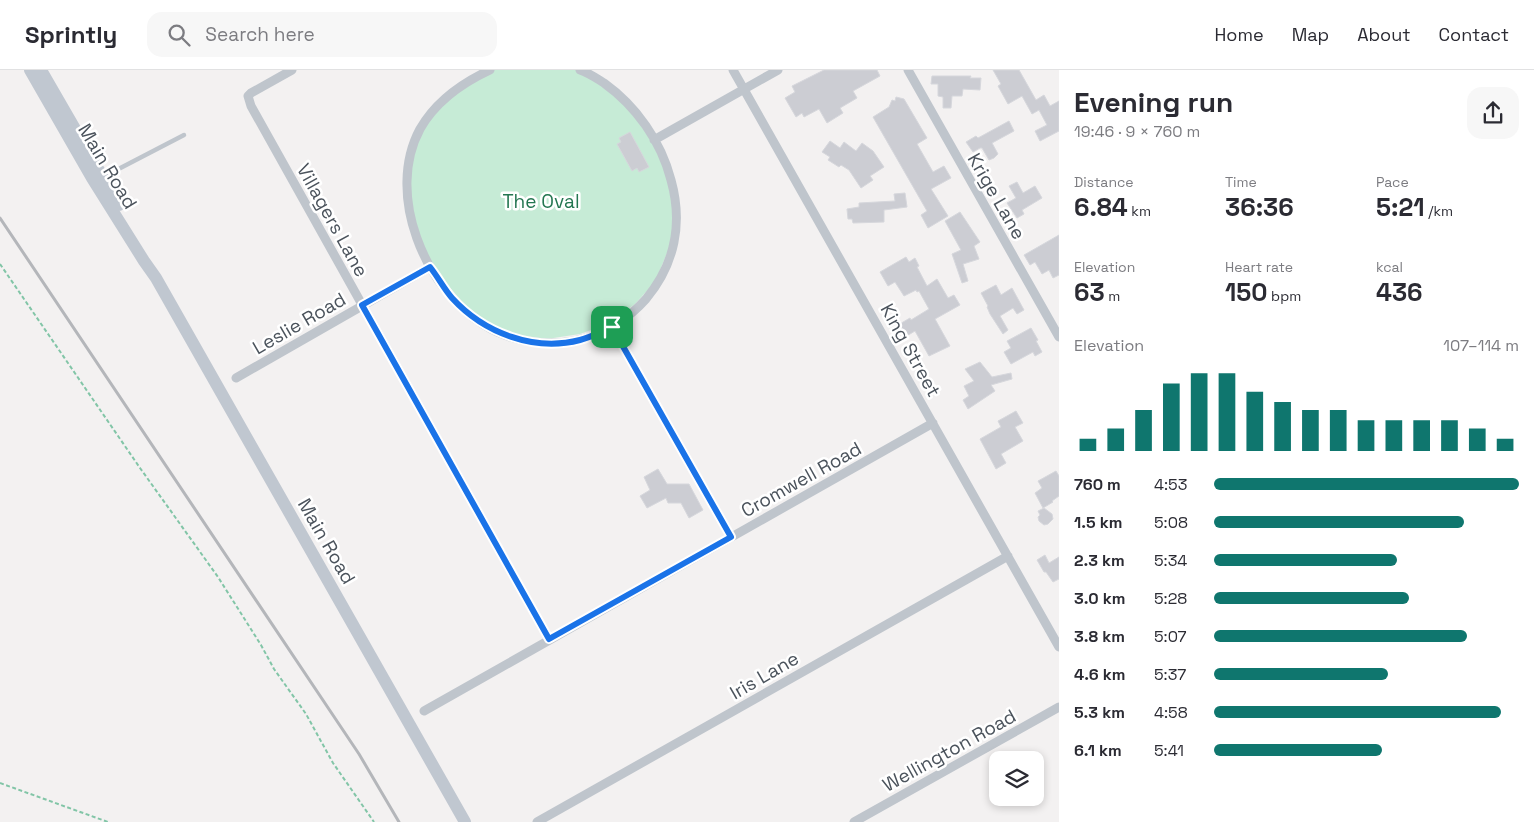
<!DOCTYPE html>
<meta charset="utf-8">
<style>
:root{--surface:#fff;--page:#f7f7f7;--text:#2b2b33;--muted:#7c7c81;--line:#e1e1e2;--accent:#0f766e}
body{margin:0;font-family:"Space Grotesk",sans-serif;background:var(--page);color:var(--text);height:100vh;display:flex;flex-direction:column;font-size:19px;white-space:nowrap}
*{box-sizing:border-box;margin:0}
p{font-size:16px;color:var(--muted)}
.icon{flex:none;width:28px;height:28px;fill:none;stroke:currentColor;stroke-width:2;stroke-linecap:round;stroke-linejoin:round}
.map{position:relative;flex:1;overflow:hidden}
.details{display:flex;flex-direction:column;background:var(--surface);width:475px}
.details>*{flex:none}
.fabs{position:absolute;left:989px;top:681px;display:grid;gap:10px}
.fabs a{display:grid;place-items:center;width:55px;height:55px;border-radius:10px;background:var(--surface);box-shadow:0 2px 8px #0003;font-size:25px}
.pin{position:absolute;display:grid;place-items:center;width:42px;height:42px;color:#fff;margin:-21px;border-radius:10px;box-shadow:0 2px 8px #0006}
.round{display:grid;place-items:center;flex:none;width:52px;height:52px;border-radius:15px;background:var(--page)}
.summary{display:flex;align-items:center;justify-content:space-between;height:85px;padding:0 15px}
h1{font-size:28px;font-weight:700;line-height:38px}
.stats{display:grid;grid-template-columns:repeat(3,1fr);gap:8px;height:85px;padding:5px 15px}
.stats div{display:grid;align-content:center}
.stats b{font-size:25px;font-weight:700}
.stats small{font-size:14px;font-weight:400}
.stats p{font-size:14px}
.chart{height:140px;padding:10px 15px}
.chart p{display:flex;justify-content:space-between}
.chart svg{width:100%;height:90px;margin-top:5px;stroke:var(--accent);stroke-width:6}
ul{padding:0 15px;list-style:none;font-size:16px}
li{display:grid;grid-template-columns:80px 60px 1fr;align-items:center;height:38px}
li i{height:12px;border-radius:6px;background:var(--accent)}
header{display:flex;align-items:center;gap:30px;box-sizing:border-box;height:70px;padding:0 25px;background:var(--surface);border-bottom:1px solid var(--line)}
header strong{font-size:24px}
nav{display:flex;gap:28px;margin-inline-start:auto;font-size:18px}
.search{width:350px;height:45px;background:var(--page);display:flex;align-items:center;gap:12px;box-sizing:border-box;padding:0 18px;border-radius:15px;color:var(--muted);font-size:19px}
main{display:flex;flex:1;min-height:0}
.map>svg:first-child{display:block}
.green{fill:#c6ebd6}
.building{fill:#cccdd3;stroke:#d6d7dc}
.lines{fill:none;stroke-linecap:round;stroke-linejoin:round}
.path{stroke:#82c5a7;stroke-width:2;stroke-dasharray:4 2.5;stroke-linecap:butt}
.lane{stroke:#bfc5cc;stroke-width:4.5}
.street{stroke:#bfc5cc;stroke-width:9}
.secondary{stroke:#c0c7d0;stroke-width:12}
.rail{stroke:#b4b6ba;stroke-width:3}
.route-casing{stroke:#fff;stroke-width:10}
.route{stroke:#1a73e8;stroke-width:6}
.labels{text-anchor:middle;stroke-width:5;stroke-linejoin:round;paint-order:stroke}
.street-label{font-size:19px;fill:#4b535c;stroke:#fff}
.park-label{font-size:19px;fill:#247651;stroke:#fff}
</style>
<header>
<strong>Sprintly</strong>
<div class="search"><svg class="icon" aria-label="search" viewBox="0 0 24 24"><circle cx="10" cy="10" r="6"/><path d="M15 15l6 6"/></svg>Search here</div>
<nav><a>Home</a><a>Map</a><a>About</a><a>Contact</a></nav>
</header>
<main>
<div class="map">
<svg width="1059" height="752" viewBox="0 0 1059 752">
<rect width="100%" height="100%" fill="#f3f1f1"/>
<!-- green -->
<path class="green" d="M488,0H586L624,28L664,91L677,159L655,212L635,234L610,253L580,264L547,269L519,265L488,254L467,237L429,194L408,128L411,97L420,61L443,31Z"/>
<!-- building -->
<path class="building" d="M824,0H877L880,6L853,21L857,28L840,38L843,43L827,53L819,39L804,47L802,43L796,47L785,28L795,22L792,16Z
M993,0H1019L1036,30L1044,25L1050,36L1059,31V61L1040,71L1035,61L1047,55L1039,40L1032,44L1022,26L1008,34L998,16L1001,14Z
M932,6H971L970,8H981L980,20L963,19L962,26H952L951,38H943V27L938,26V14H931Z
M896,27L904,29L927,68L917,74L933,102L944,96L951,108L931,119L948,146L928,158L921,145L927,141L873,47L889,37L892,30L895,31Z
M1009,51L1014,61L992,73L998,84L994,88L989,90L982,78H980L973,82L966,72L976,66L978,68Z
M630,62L649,97L639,102L637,98L632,101L617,74L621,72L619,68Z
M830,71L840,78L844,72L856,81L862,73L873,81L884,97L870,106L873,110L861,118L849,100L841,95L839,97L828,90L830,87L822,82Z
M1017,112L1023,123L1035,116L1042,128L1022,140L1024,144L1017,148L1007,133L1016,128L1009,116Z
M905,123L907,137L884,140V152L853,153L852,149H848L847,139L859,137V133L895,131L894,124Z
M960,142L980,172L974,176L979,189L963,194L968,211L962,213L952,184L961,180L945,151Z
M1059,165V205L1053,208L1049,200L1042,204L1035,192L1030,195L1024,185Z
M906,187L909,192L915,188L919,196L917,197L927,216L937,209L948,228L954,225L960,235L935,249L950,276L929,286L915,261L905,267L898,255L910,248L911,250L929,239L919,221L917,222L916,220L904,226L895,212L888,216L880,202Z
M996,215L1001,225L1012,218L1024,240L1017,244L1013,238L1000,246L1008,260L1003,264L990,244L987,237L988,236L981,223Z
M1031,258L1038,270L1036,271L1042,282L1035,286L1033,282L1011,294L1004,282L1011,278L1007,271Z
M980,292L992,307L1011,303L1012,309L991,315L995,321L968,339L963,330L969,326L964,316L974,311L965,299Z
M1016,341L1023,353L1015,357L1023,371L1001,384L1006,393L996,399L980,369L1001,357L998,351Z
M658,399L667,414H689L703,440L689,448L681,433H668L666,428L647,438L640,426L650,420L644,407Z
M1056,401L1059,406V426L1052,431L1053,432L1043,438L1035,423L1042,418L1038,411Z
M1044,438L1052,444L1053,449L1048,454L1044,455L1039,451L1038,447L1040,445L1038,441Z
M1045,485L1049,493L1059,487V509L1053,512L1046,502H1044L1037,490Z"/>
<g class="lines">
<!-- path -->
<path class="path" d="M0,194L140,398L218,507L261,575L274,599L306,644L333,693L374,752
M0,713L108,752"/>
<!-- lane -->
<path class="lane" d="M105,106L184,65"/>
<!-- street -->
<path class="street" d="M292,0L251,23L248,26L251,36L549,569
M490,0C462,13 436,31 420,59C385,124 425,219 484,255C513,273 552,278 585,268C609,261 629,248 646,229C675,194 683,153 671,110C661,71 636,36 604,13C596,8 589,3 580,0
M733,0L1059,577
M908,0L1059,267
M654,70L778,0
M612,257L731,467
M236,308L430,197
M424,641L933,353
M537,752L1008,486
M854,752L1059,637"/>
<!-- secondary -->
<path class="secondary" d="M30,0L92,108L144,191L156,208L465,752
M41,0L119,135"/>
<!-- rail -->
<path class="rail" d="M0,148L359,684L399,752"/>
</g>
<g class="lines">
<!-- route casing -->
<g class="route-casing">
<path id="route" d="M430,197C438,207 444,219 452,228C484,263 534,282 580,270C592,267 602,261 612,257L731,467L549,569L362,235Z"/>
</g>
<!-- route -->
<use href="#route" class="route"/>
</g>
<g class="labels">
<!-- street labels -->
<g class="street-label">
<text transform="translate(108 96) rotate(59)" y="7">Main Road</text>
<text transform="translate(997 126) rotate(60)" y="7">Krige Lane</text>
<text transform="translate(333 150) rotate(61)" y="7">Villagers Lane</text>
<text transform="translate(299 253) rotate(-30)" y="7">Leslie Road</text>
<text transform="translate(911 280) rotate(61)" y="7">King Street</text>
<text transform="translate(801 409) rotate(-29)" y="7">Cromwell Road</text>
<text transform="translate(327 471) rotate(60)" y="7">Main Road</text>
<text transform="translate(764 605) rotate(-30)" y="7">Iris Lane</text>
<text transform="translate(949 680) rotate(-29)" y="7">Wellington Road</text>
</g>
<!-- park labels -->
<g class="park-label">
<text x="541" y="138">The Oval</text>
</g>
</g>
</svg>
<div class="fabs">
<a><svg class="icon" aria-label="layers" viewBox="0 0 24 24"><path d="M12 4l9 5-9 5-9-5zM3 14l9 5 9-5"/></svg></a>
</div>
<div class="pin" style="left:612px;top:257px;background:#1e9e55"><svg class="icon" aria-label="arrive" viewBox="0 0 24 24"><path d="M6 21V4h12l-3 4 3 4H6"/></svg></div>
</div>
<section class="details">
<div class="summary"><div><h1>Evening run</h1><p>19:46 · 9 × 760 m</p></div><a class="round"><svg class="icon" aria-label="share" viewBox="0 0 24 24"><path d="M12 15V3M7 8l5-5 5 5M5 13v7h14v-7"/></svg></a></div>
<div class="stats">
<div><p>Distance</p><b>6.84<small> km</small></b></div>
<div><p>Time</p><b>36:36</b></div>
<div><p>Pace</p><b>5:21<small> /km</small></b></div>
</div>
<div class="stats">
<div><p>Elevation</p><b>63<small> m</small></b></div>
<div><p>Heart rate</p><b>150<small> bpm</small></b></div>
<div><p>kcal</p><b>436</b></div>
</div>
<div class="chart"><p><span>Elevation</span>107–114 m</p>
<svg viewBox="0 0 160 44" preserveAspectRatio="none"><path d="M5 44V38M15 44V33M25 44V24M35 44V11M45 44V6M55 44V6M65 44V15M75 44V20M85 44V24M95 44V24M105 44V29M115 44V29M125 44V29M135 44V29M145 44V33M155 44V38"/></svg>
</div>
<ul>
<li><b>760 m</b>4:53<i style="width:100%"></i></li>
<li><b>1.5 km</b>5:08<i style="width:82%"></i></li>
<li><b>2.3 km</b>5:34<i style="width:60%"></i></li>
<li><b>3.0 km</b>5:28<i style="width:64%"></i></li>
<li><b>3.8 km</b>5:07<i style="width:83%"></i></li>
<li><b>4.6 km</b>5:37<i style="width:57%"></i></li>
<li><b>5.3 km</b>4:58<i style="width:94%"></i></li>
<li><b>6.1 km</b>5:41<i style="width:55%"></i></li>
</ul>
</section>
</main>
